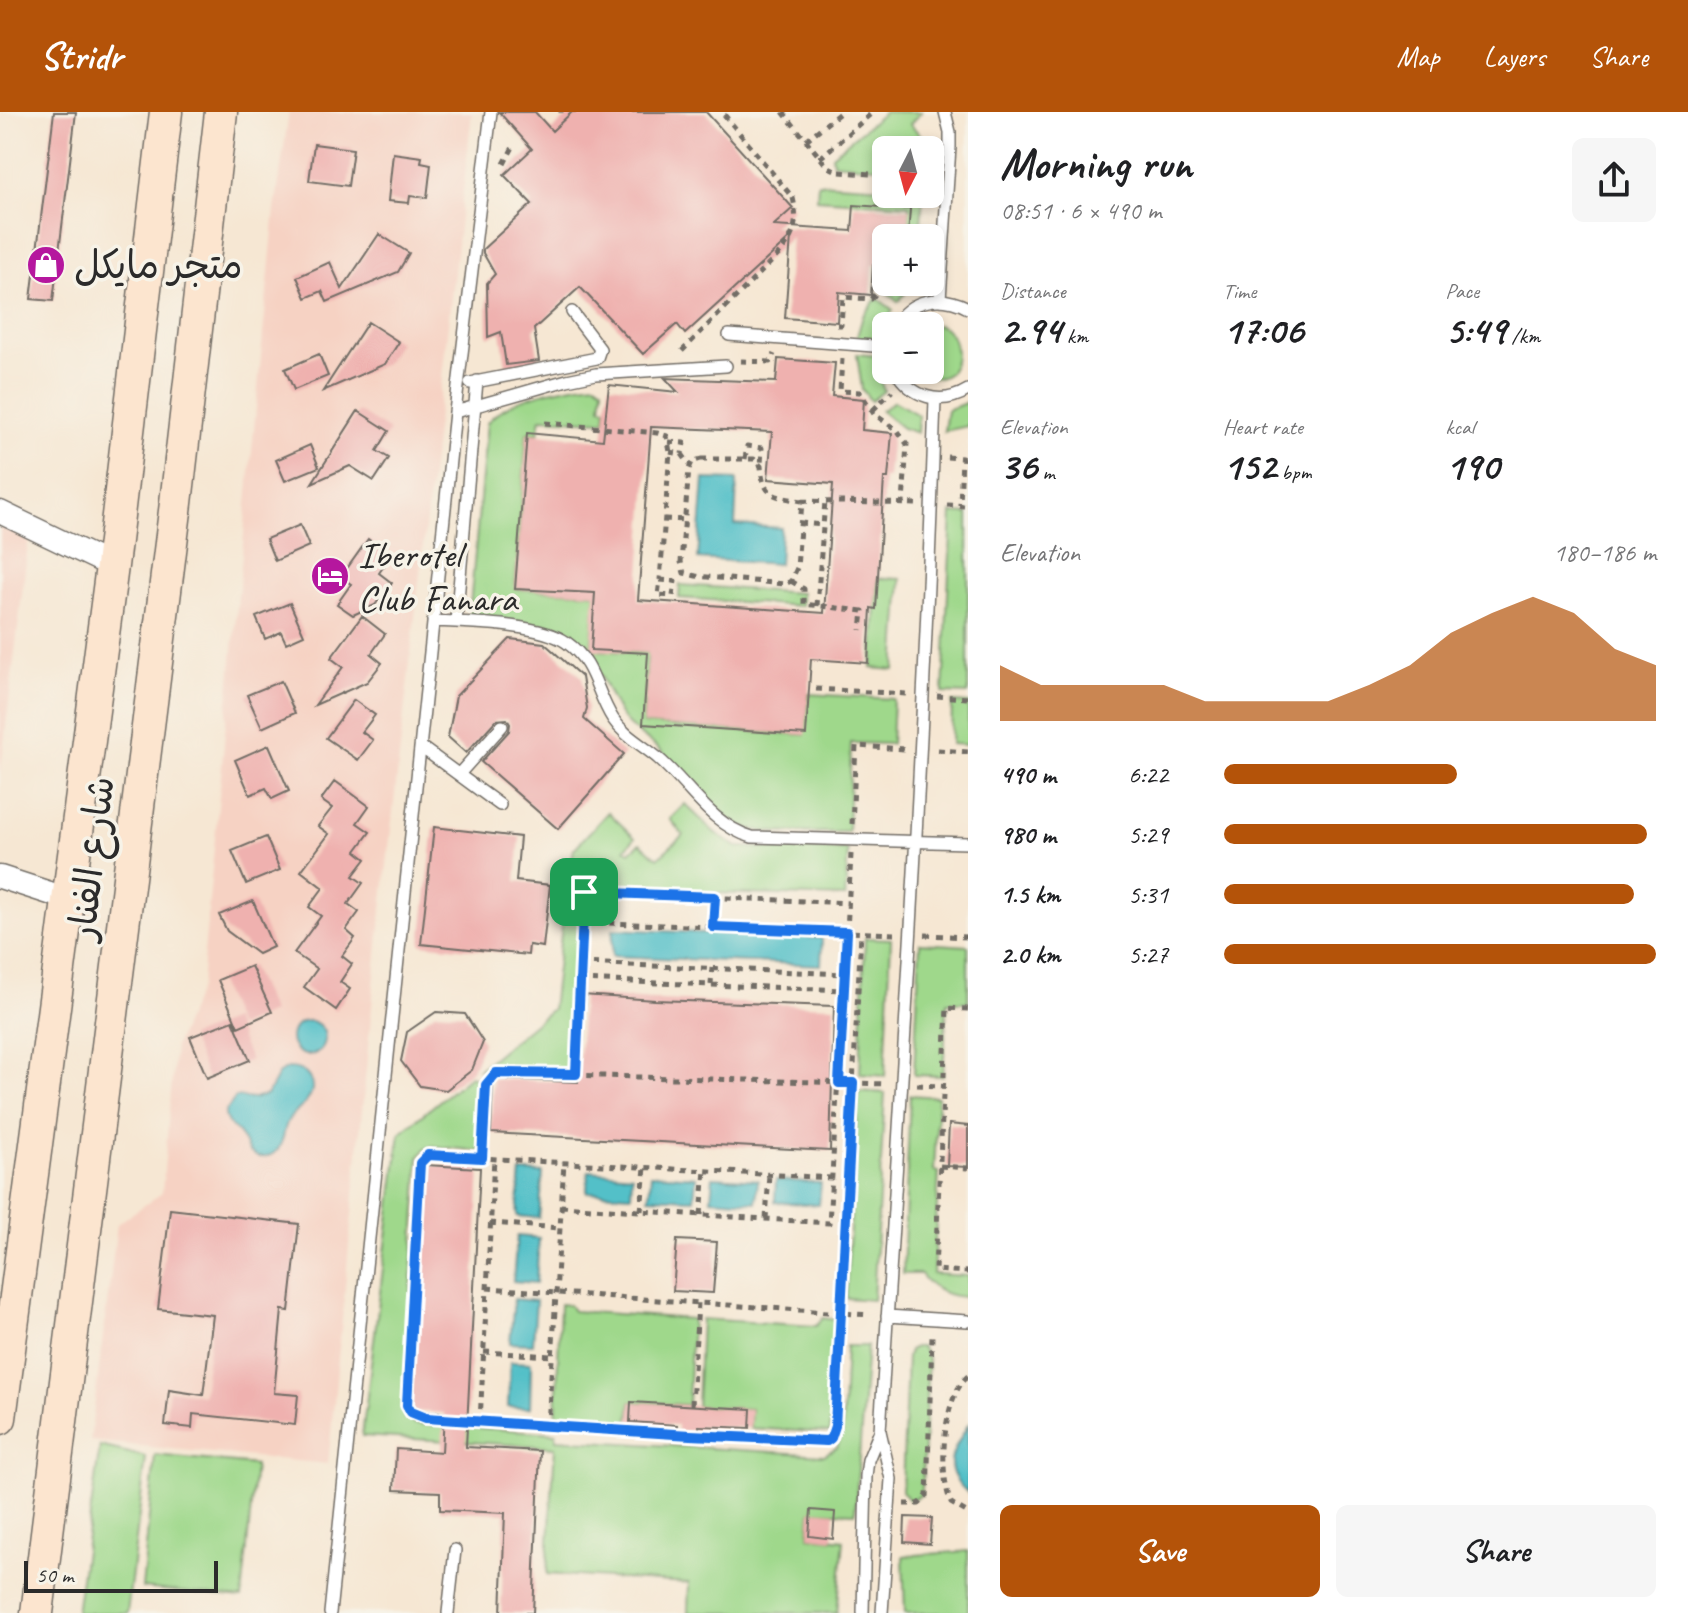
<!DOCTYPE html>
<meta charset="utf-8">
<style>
:root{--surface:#fff;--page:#f6f6f6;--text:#202124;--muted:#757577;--accent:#b45309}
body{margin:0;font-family:Caveat,"Playpen Sans Arabic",sans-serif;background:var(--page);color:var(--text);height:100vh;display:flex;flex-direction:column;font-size:30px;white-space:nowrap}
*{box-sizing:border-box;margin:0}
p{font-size:26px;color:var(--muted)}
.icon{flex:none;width:44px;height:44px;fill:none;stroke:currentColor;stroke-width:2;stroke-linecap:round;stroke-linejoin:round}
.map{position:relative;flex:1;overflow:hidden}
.drawer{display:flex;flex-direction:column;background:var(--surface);width:720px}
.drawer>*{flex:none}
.needle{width:52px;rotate:186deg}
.controls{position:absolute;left:872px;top:24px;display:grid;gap:16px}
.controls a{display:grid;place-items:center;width:72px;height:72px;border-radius:12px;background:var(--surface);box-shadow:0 4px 12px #0003;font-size:40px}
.scale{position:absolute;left:24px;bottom:20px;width:194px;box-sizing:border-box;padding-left:8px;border:4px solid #2b2b2b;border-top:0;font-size:22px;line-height:28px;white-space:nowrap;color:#2b2b2b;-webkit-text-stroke:6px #f7f3e8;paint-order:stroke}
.pin{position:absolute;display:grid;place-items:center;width:68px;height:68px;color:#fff;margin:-34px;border-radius:16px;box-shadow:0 4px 12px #0006}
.round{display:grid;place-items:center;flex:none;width:84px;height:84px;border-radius:12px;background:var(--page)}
.head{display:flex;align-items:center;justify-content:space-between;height:136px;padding:0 32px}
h1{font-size:44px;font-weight:700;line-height:60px}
.metrics{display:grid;grid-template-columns:repeat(3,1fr);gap:12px;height:136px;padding:8px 32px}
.metrics div{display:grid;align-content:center}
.metrics b{font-size:40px;font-weight:700}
.metrics small{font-size:22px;font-weight:400}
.metrics p{font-size:22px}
.chart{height:224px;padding:16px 32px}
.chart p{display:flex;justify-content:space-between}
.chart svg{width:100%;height:144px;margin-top:8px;fill:var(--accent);opacity:.7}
.primary-button{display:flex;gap:16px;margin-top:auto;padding:16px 32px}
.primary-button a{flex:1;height:92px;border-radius:12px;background:var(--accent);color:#fff;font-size:32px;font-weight:700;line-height:92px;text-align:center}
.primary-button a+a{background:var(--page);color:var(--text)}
ul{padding:0 32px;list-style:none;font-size:26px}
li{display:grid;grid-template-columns:128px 96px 1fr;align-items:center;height:60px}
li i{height:20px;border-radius:10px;background:var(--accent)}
header{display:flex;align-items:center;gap:48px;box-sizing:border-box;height:112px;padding:0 40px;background:var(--accent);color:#fff}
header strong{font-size:38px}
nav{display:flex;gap:44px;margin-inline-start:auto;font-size:28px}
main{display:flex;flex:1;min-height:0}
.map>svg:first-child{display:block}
.built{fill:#f6d2c3}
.green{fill:#9fd88b;stroke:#65825b;stroke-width:2}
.water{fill:#52c0c8;stroke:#3e767a;stroke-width:2}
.building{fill:#efb1af;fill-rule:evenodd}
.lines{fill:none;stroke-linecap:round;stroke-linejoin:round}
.lane-casing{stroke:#726d66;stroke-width:14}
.street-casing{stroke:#726d66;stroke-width:25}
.secondary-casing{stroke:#726d66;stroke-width:35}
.path{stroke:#726d66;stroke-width:5;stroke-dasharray:6 6;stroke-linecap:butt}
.lane{stroke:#fff;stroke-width:11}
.street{stroke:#fff;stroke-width:22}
.secondary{stroke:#fce5cf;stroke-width:32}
.route-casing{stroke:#fff;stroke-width:16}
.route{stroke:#1a73e8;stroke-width:10}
.labels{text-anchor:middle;stroke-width:7;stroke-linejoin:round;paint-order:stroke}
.poi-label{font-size:38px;fill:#2b2b2b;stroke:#f7f3e8;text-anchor:start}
.street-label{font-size:38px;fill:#2b2b2b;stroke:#f7f3e8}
</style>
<header>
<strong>Stridr</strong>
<nav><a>Map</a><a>Layers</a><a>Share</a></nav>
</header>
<main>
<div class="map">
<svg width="968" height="1501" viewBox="0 0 968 1501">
<rect width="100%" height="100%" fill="#f7f3e8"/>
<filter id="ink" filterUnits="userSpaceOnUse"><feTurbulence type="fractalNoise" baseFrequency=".0125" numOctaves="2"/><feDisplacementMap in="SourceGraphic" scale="16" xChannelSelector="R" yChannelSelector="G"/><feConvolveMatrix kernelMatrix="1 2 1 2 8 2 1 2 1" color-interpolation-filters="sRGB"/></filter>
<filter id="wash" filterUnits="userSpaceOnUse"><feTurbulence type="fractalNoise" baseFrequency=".006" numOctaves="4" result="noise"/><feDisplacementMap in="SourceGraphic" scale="32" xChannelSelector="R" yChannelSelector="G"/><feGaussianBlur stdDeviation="1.8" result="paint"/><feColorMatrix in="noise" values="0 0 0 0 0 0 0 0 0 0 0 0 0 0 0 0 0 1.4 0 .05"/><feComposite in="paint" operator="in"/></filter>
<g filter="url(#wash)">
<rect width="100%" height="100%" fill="#f6e7d3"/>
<!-- built -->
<path class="built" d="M289,0H472L378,832L328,1352L90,1329L117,1112L162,1081L175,934L201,873L275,97Z
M0,409L29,424L0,664Z"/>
<!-- green -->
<path class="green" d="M885,0H921L910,12L936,40L934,60L930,59V38H886V56L833,51L832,43Z
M818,71L886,75V82H923L920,126H908L909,93L817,87Z
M891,170H928V174L907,179L898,190L884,178Z
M877,186L893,198L881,217L877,230L856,228L863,204Z
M938,213C968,221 959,288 919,258H930V215Z
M857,242L877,244V259L884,279L871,289L862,277Z
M596,271L603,276L601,295L606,296L605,309L541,306L538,322L527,321L515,477L596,481L591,538L648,541L643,612L805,623L809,582L893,587L891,632L851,631L848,720C817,719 759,726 733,710C712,698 681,659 663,641C648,626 628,618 618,599C597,562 593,526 546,513L469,505L487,311C507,285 565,274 596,271Z
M894,289L918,303L917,321L902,316L881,299Z
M968,290V314L944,319L947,298Z
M952,401L968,402V582L943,581Z
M878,466L901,467L895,558L872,556Z
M680,473L801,481V494L679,486Z
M952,590L968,591V633L951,632Z
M685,692L716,722L737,735L848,738L845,785L584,777L572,958L479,957L552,897L568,765L574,737L608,700L635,726L625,737L630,740L640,731L658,746L683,723L670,707Z
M865,826L891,827L885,964L860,962Z
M920,831L968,834V890H947L943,964L914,963Z
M470,964L482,968L479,1039L432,1034L425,1037L419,1045L404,1306L416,1312L556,1321V1327L824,1343L837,1335L842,1322L846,1234H867L855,1401L811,1399L809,1424L844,1428L837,1501H688L689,1471L547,1462L555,1335L362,1324L400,1021Z
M858,979L885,981L873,1188L846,1186Z
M910,983L938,985L934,1059L939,1060L933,1162L968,1164V1185C949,1185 932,1178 921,1162H903Z
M560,1192L569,1193L573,1199L692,1207L688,1293L631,1290L628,1313L556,1308Z
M823,1206L836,1208L830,1321L750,1316L751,1297L697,1294L701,1207L816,1214Z
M915,1235H921L928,1246L922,1378L920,1384L909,1388L902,1379L907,1245L909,1238Z
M100,1334L146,1345L127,1501H76Z
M155,1343L255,1353L242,1486L142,1476Z
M968,1439V1501H905L903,1444Z"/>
<!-- water -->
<path class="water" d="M704,367L737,368L735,413L781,416L779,452L698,447Z
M613,817L822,826L821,853L612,844Z
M291 926a17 17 0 1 1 34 0a17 17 0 1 1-34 0Z
M288,956C308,956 319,972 307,989C302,996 294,1000 289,1007C284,1014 285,1023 281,1031C277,1043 262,1050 251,1041C246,1037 245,1030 241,1025C235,1015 224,1012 225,1000L236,985L253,987L267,983L279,961Z
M588,1059L632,1063L631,1083L587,1080Z
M521,1060L543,1061L539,1106L517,1104Z
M651,1062L696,1065L694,1087L649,1085Z
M713,1065L758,1068L756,1090L711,1087Z
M776,1068L821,1071L819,1093L775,1090Z
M517,1124L539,1126L536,1171L513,1169Z
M514,1187L536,1189L533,1232L510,1231Z
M510,1250L531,1251L530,1296L508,1295Z
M968,1313V1381C939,1355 953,1340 968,1313Z"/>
<g id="blocks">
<!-- building -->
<path class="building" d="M54,0H76L53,189L31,187Z
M499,0H535L552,19L572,0H706L793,96L773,114L852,119L854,93L910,97L908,126H886V154L873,153L871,183L839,180L837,210L785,206L791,125L685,222L677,212L643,242L580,175L534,217L539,249L506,253L501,220L488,225L487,171L495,162L483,141V137L532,92L504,63L532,37Z
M314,32L353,37L348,74L309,69Z
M393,41L422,45L421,50L431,52L427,86L410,84L409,91L388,89Z
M379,122L409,141L398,160L327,190L322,179L306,186L297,165L330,150L342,177Z
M368,210L399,230L385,252L323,279Z
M319,242L328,264L294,278L285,257Z
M778,247L835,251L832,284L864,287L862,318L892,321L888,366H884L876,497L871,496L868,551L811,547L806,623L643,612L648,541L591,538L595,481L515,477L527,321L603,328L609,273L678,280L665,266L776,270ZM651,315L772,320L768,367L833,372L824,501L638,488Z
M358,299L389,319L377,339L389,346L374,369L350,354L312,371Z
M310,333L319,355L285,369L276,348Z
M300,413L309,434L275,449L266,427Z
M368,427L391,444L379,461L392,471L375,493L353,503L337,492L351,472L341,465Z
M290,491L304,523L286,531L281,520L265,527L256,505Z
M362,504L385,522L371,542L382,551L367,570L315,593L343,555L331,546Z
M510,527L544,531L582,565L587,596L584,607L624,642L558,717L481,650L509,619L510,612L507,607L496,608L466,641L448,625L456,584Z
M281,569L295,601L262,616L247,583Z
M354,588L375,603L362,620L373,628L358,648L326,626Z
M269,633L289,679L272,687L266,676L250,683L235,648Z
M335,669L369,694L357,711L370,720L356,739L366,747L353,764L363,771L348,792L359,800L346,818L355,826L342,844L352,852L340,870L350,877L336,898L304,875L317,857L294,841L321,804L309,795L323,776L301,759L329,722L318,714L332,696L321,688Z
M434,715L520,725L516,769L550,773L543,835L529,833L528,843L421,832Z
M266,725L280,758L246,772L232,739Z
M253,789L273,835L258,842L227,819L219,803Z
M251,854L272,900L238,915L218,868Z
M582,883L655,888L834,894L830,1039L491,1021L493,967L578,970Z
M436,900L465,902L483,930L472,958L446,978L420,974L401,949L407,920Z
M233,908L250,948L207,966L190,925Z
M949,1012L968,1014V1055L947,1054Z
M425,1053L480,1056L466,1335L540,1339L533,1501H501L505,1401L440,1398V1380L394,1378L396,1337L442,1340L444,1301L411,1299Z
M170,1097L299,1112L289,1199L282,1198L274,1281L298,1283L295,1313L193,1302L192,1316L165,1313L169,1278L203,1283L213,1203L158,1197Z
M677,1128L717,1130L713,1181L673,1179Z
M631,1290L751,1297L750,1316L699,1314V1319H677V1313L630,1310Z
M811,1398L835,1400L833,1427L809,1424Z
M905,1405L932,1406L930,1432L904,1430Z"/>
</g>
</g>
<g filter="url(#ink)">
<use href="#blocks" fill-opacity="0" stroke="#726d66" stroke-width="2"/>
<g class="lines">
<!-- lane casing -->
<g class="lane-casing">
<path id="lane" d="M940,187L950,35V20L945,0
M895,214C910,186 941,182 968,196
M729,223L886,235
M895,258C911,285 940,295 968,278
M470,271L597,246L600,237L572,200
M455,300L567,268L596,262L726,254
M433,509C467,511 539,511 566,530C596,551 595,579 613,607C625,625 643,633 659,647C690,674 711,713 752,725L968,731
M456,510L477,269
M421,635L500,693
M459,662L502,614
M887,1204L968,1209
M880,1319L891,1367L882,1501
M330,1501L455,300L491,0
M448,1501L455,1438
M863,1501L866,1364L868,1348L880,1319C902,975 924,631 935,287"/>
</g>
<!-- street casing -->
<g class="street-casing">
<path id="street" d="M0,400L112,454
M0,765L68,787"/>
</g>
<!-- secondary casing -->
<g class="secondary-casing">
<path id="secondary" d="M0,1306L112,454L166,0
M37,1501L176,391L221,0"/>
</g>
<!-- path -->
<path class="path" d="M561,0V1
M783,0L827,54L839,60L886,63
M806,28L841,0
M820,46L873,0
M504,52L513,35
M837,213H841L843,185L871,187L886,170
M682,239L777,144C794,126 799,111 793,86L722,0
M842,247L840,279L860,280L874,302L898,319L907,332L903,391
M741,249L770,250L774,242
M873,298L892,279
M545,311L657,321L667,324L670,340L660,468
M669,330L684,331L682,342
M670,340L682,342L690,353
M947,345L962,346L960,393
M701,347H754L761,354C763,386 775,384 802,389L797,456L791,469L785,472L696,464L684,461L681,450L689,357L692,350Z
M745,347L747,334L762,336L761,353
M802,389L917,392
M947,393L964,394
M664,407L685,408
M800,411L823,413
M660,468L675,469L673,484L658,483Z
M791,469L804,477V492L863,499L861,518
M817,494L825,389
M816,577L907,582
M937,584L968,586
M938,638L968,640
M852,712L856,634L904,637
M851,742L847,820L895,822
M713,815L715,785
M925,823L968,825
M581,851L845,862
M580,868L844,878
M711,873L712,856
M968,897L947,896L935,1158L968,1160
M576,962L584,780L849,791
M917,973L944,974
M482,1046L486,973L496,961L887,972
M940,1054L968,1056
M832,1066L428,1043L423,1046L419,1057L407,1293L411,1300L426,1306L820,1330L831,1326L835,1314L861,821
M561,1094L829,1111L847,820L583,810
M641,1099L645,1055
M701,1103L705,1058
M766,1107L769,1062
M490,1111L560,1116
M487,1176L870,1203
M484,1240L552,1244
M968,1264C942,1286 938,1361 951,1391L968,1401
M692,1293L698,1191
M480,1309L494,1046
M548,1314L564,1050
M904,1392H919L927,1384L932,1224"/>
<!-- lane -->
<use href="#lane" class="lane"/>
<!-- street -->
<use href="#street" class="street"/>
<!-- secondary -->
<use href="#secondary" class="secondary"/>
</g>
</g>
<g class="lines" filter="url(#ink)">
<!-- route casing -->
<g class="route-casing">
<path id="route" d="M584,780L715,785L713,815L847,820L839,971H853L835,1314L831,1326L827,1329L690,1323L426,1306L411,1300L407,1293L420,1051L428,1043L482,1046L486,973L496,961L576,962Z"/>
</g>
<!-- route -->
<use href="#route" class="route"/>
</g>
<!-- icons -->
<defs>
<g id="shop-disc" transform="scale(2)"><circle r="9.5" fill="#b5179e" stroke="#f7f3e8"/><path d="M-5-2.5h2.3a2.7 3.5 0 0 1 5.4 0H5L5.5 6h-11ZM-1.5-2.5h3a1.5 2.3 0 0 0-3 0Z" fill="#fff"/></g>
<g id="hotel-disc" transform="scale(2)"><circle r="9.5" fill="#b5179e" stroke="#f7f3e8"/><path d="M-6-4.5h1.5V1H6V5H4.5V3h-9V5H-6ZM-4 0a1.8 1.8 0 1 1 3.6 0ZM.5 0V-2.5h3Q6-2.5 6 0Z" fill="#fff"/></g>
</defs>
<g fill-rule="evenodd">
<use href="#shop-disc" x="46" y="153"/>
<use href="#hotel-disc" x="330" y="464"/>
</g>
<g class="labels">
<!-- poi labels -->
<g class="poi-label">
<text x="74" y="166">متجر مايكل</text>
<text x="358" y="455">Iberotel<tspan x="358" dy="44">Club Fanara</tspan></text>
</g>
<!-- street labels -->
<g class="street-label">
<text transform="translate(91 746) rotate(-83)" y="13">شارع الفنار</text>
</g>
</g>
</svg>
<div class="controls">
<a><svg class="needle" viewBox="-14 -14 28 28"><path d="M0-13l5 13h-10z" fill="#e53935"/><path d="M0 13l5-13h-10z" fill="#757577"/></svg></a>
<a>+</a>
<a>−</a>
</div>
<div class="scale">50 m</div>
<div class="pin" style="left:584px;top:780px;background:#1e9e55"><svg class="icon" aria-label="arrive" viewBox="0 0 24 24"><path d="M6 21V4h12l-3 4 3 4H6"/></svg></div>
</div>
<section class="drawer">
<div class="head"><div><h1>Morning run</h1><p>08:51 · 6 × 490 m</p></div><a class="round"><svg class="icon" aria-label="share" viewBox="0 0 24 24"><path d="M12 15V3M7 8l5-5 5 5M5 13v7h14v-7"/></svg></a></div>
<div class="metrics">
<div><p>Distance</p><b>2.94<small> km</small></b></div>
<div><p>Time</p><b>17:06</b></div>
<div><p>Pace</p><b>5:49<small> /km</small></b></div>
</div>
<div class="metrics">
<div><p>Elevation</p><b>36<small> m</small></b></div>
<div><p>Heart rate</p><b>152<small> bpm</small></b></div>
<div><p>kcal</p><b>190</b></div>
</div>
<div class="chart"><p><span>Elevation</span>180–186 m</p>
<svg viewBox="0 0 160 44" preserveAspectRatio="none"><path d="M0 44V27L10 33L20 33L30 33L40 33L50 38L60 38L70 38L80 38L90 33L100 27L110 17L120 11L130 6L140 11L150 22L160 27V44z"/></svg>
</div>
<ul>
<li><b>490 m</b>6:22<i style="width:54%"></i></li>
<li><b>980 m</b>5:29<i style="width:98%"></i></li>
<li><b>1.5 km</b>5:31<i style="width:95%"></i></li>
<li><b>2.0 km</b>5:27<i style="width:100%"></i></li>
</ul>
<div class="primary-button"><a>Save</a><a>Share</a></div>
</section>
</main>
